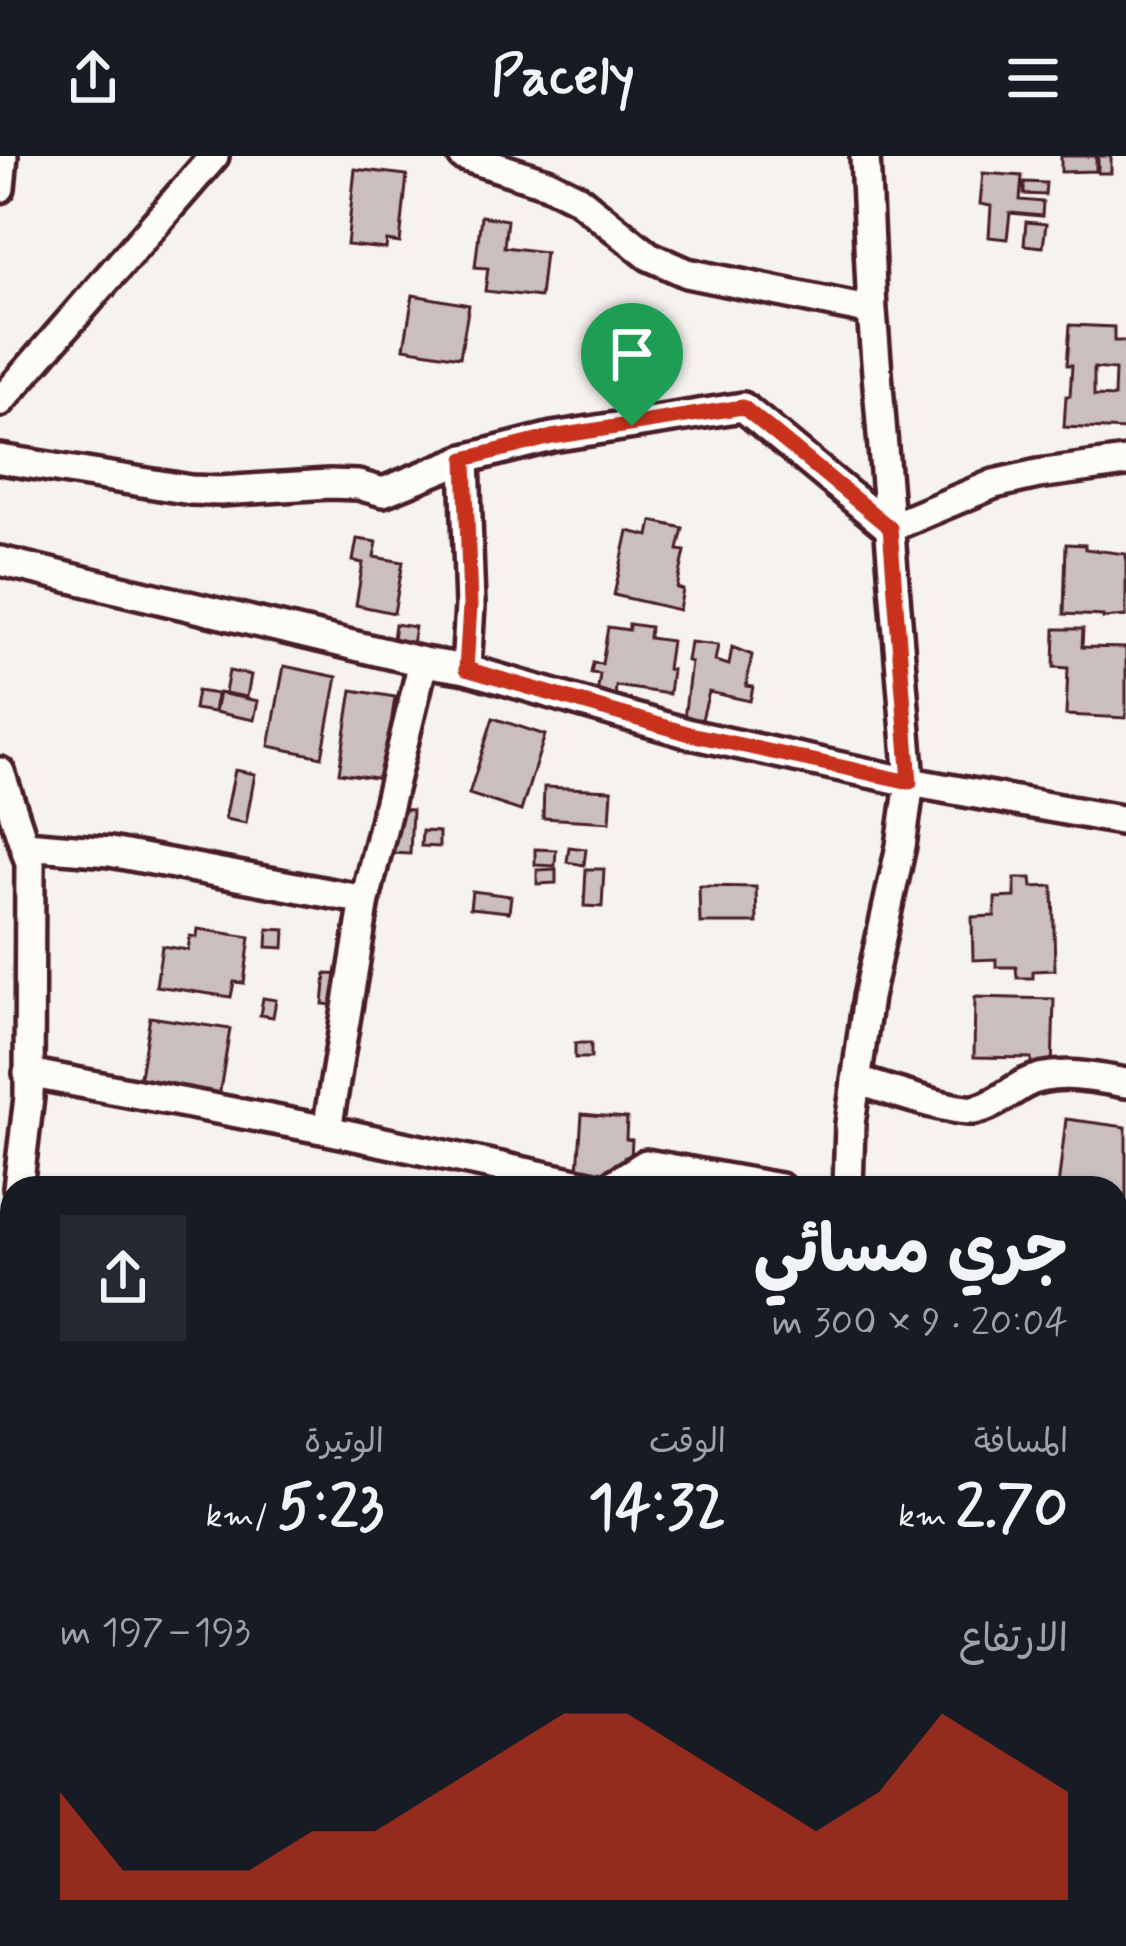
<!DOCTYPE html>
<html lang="ar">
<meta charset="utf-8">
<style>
:root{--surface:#171b24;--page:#242831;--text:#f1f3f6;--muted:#9ea1a6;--accent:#c8321e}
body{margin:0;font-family:Mynerve,"Playpen Sans Arabic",sans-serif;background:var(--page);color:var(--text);direction:rtl;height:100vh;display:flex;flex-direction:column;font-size:45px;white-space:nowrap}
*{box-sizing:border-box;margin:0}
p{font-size:39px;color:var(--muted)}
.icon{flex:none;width:66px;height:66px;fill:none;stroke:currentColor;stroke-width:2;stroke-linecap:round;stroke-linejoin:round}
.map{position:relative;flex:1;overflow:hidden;direction:ltr}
.drawer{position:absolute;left:0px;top:1020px;width:1128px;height:771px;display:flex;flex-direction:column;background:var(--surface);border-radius:36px 36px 0 0;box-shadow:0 3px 9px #0004;direction:rtl}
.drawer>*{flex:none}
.pin{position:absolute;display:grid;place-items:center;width:102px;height:102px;color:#fff;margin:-123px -51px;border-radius:50% 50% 50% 0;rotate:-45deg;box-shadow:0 0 12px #0007}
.pin .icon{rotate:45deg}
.round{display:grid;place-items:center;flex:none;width:126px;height:126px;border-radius:0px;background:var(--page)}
.headline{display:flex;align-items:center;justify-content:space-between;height:204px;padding:0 60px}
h1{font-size:66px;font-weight:700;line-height:90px}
.stats{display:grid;grid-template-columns:repeat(3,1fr);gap:18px;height:204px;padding:12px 60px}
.stats div{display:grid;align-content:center}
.stats b{font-size:60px;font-weight:700}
.stats small{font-size:33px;font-weight:400}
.stats p{font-size:33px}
.chart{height:336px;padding:24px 60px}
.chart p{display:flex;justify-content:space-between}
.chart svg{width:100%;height:216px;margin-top:12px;fill:var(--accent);opacity:.7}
header{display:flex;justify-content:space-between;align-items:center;height:156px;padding:0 60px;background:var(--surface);font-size:54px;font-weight:700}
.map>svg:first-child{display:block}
.building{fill:#cbbfbe;stroke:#4a1f2b;stroke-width:3;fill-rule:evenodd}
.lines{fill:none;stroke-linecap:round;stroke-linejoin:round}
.street-casing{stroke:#4a1f2b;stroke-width:36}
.street{stroke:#fdfcf7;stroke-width:27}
.route-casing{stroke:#fff;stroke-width:24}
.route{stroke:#c8321e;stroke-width:15}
</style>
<header><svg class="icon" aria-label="menu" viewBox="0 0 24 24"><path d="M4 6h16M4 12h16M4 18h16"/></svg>Pacely<svg class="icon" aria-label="share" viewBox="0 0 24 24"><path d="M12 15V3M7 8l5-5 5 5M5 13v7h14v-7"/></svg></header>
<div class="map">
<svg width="1126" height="1790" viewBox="0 0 1126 1790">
<rect width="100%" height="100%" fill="#f6f3ef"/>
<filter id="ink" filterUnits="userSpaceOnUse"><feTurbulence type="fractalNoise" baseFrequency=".00833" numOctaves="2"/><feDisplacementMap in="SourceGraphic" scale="24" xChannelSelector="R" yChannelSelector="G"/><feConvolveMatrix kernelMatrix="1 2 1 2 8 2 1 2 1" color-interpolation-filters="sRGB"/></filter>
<g filter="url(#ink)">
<!-- building -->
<path class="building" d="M1061,0H1096V15L1061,16Z
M1098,0H1111V17H1098Z
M355,13L407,19L400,87L387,85L386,93L347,89Z
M983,17L1022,20L1020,44L1043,46L1042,60L1010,57L1007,83L989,81L991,50L980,48Z
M1024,26L1046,27L1045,39L1024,38Z
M481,60L507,64L504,91L545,96L540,141L485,135L488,112L475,111Z
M1026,66L1046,68L1043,91L1024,89Z
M413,139L469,149L460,201L404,192Z
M1070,169L1114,171V185H1126V274L1064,271L1066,240H1070L1072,209H1067ZM1094,212L1115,214L1114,241L1094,240Z
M652,365L683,372L678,394L685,395L677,432L683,434L679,454L614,439L628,375L649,380Z
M357,383L377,386L374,401L403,406L394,457L356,449L363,407L353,405Z
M1066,388L1085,389V393L1126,398V460L1103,462V460L1064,458Z
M395,468L415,471L411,494L392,491Z
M629,468L650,471L649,482L671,485L667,513L672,514L669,538L616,530L615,542L597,539L600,518L591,517L593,507L602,508L608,471L629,474Z
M1055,473H1083L1082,491L1126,492V562L1066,559L1068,512L1054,511Z
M690,486L718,489L715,505L729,509L732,491L752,499L746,530L753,531L750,545L709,536L701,567L684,563L691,506L687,505Z
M284,510L337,521L322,601L269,590Z
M229,515L251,519L247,541L225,537Z
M352,534L395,541L383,623L339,617Z
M197,535L217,538L214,556L194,553Z
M219,537L258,545L254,564L215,556Z
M493,562L545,579L521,655L469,638Z
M235,614L255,618L246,667L225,663Z
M544,631L612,634L610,666L543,662Z
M393,653L412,654L410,698L390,697Z
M422,675L439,676V691L421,690Z
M569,691L586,693L584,709L567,706Z
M535,693L556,694L555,710L535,709Z
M556,713V727L537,728V714Z
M586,713H604L602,751L584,750Z
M1015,722H1031L1032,731L1053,730L1055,814L1033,815V822H1017L1016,811H996V803L973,804L972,761L995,760V742L1015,741Z
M699,730L756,731L757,767H700Z
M472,735L511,740L509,756L470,752Z
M198,773L250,781L244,827L234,826L231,841L156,830L162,790L188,794L190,780L197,781Z
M268,773L285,774L284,792L267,791Z
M326,818L346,819L343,850L323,848Z
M975,841L1054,843L1052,915L1031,914V902L974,901Z
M263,842L276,844L273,861L260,859Z
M150,861L230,873L219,941L139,926Z
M575,887H591V902H575Z
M582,958L627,962L626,983L632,984L631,1001H624L623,1018L578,1015Z
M1066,963L1126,971V1046L1116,1045V1032L1058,1031Z
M1116,1434L1126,1435V1485H1116Z
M1116,1548L1126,1549V1637L1116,1636Z"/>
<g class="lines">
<!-- street casing -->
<g class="street-casing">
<path id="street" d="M463,0L547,27L577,42L649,100L687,117L872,155
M0,32L3,0
M0,246L214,0
M0,303L191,334L220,335L329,328L358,329L383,336L465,303L552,281L743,251L889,372L994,328L1038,318L1126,306
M465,303L470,450L466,513
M0,405L423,506L466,513L690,578L910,626L1126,665
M0,616L30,707L29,941L18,1032
M25,689L110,696L365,744
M28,917L327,974L600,1032
M856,924C882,932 951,956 974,954C993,951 1009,936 1024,928C1054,912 1095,922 1126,927
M327,974L365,744L423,506
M608,1032L646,1008L780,1032
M848,1032L850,968L868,841L901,690L910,626L872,155L865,0
M1116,1089L1126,1091
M0,1138L12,1069
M0,1175L12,1178
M0,1390L12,1405
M375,1779L386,1790
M837,1790L838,1779"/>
</g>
<!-- street -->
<use href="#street" class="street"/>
</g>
</g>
<g class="lines" filter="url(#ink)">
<!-- route casing -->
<g class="route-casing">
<path id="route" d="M743,251L890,372L910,626L690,578L466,513L470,450L465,303L552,281Z"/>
</g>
<!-- route -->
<use href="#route" class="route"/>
</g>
</svg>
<div class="pin" style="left:632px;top:270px;background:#1e9e55"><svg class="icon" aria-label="arrive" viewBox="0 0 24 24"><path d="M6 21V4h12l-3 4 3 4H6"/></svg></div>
<section class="drawer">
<div class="headline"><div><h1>جري مسائي</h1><p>20:04 · 9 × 300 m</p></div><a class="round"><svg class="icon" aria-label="share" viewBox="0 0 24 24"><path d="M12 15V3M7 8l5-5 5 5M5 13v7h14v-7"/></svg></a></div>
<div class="stats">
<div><p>المسافة</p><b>2.70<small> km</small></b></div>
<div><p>الوقت</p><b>14:32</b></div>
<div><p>الوتيرة</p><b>5:23<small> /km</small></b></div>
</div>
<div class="chart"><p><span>الارتفاع</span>193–197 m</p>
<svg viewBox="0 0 160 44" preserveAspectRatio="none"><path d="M0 44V22L10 38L20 38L30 38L40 30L50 30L60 22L70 14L80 6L90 6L100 14L110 22L120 30L130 22L140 6L150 14L160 22V44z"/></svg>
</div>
</section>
</div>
